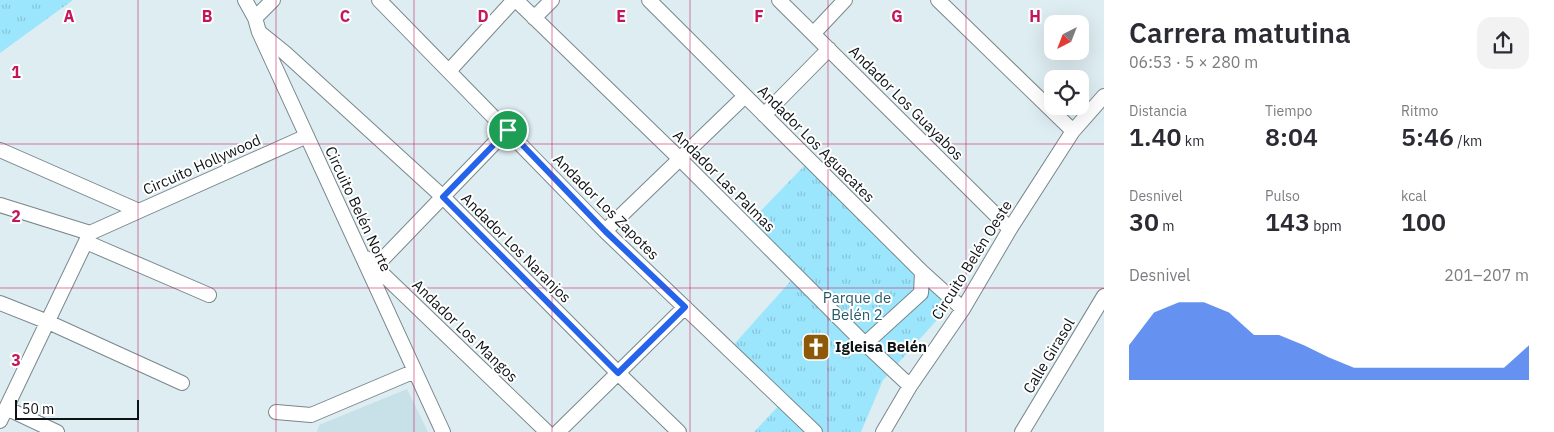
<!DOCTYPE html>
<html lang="es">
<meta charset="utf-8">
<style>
:root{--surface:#fff;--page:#f2f2f3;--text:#2b2b33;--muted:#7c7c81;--accent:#2563eb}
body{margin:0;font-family:"IBM Plex Sans",sans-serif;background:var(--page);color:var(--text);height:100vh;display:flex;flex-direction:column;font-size:19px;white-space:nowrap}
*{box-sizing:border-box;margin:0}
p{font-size:16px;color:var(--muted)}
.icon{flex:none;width:28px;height:28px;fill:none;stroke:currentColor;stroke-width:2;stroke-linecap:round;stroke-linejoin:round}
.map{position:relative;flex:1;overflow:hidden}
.details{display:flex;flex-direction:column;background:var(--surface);width:450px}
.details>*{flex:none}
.needle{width:32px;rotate:222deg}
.controls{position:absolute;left:1044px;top:15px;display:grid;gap:10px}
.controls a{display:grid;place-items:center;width:45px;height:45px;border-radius:10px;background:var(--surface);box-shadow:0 5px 20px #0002;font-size:25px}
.scale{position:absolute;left:15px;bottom:12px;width:124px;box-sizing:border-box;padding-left:5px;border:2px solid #0d1214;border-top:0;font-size:14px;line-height:18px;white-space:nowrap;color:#0d1214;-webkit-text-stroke:4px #fff;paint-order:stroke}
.pin{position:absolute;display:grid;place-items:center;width:42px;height:42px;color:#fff;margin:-21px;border:2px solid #fff;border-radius:50%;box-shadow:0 1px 5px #0007}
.round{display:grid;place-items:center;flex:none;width:52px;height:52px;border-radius:15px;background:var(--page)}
.head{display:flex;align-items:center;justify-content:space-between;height:85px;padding:0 25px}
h1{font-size:28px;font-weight:600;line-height:38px}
.figures{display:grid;grid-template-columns:repeat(3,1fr);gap:8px;height:85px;padding:5px 25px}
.figures div{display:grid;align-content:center}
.figures b{font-size:25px;font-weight:600}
.figures small{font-size:14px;font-weight:400}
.figures p{font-size:14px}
.chart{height:140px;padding:10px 25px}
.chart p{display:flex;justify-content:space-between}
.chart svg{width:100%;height:90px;margin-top:5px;fill:var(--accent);opacity:.7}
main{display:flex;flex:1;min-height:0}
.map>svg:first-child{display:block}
.built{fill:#c8e0e7}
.park{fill:url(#park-tufts)}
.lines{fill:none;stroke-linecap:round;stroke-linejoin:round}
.minor-casing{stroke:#79878b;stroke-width:16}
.minor{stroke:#fff;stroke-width:14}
.route-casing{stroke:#fff;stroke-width:10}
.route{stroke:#2563eb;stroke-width:6}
.grid{fill:none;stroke:#c2185b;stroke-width:1;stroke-opacity:0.55}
.labels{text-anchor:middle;stroke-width:4;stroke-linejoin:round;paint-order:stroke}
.street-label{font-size:15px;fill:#0d1214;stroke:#fff}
.park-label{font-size:15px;fill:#295a69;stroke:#fff}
.poi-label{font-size:15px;font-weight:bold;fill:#0d1214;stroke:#fff;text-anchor:start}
.grid-label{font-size:16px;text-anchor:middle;font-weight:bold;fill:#c2185b;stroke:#fff;stroke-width:4;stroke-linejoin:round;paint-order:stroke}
</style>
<main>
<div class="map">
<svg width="1104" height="432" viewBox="0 0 1104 432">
<defs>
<pattern id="park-tufts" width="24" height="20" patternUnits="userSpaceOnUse" patternTransform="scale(1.25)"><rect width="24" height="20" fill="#9ce6fd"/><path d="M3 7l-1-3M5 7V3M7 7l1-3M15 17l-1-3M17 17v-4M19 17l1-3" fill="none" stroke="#85c4d8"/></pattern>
</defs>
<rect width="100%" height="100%" fill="#deedf2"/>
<!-- built -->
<path class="built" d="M407,389L428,432H317L319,425Z"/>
<!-- park -->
<path class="park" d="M0,0H73L0,53Z
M809,161L954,301L883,380L861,432H754L783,401L729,350L796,275L746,226Z"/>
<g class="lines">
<!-- minor casing -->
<g class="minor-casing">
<path id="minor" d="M245,0L255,18L259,32L443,432
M379,0L605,231L815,432
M516,0L680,159L862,341L910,386
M649,0L922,272L963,309
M779,0L1010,229
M938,0L1073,131
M255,18L273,0
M534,18L552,0
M259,32L285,53L443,197L618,373L679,432
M813,34L845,0
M449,71L514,0
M764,115L829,49
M0,150L139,211L307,136
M0,205L90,233
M605,231L745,96
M86,242L209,295
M366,258L547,432
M375,267L508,129
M0,303L48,322L182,383
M865,344L921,293L922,272
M6,408L57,432
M276,412L311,415L415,371
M0,421L90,233L139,211
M558,432L685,307
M883,432L910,386L963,309L1010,229L1073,131L1104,96
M1022,432L1104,296"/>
</g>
<!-- minor -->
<use href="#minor" class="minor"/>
</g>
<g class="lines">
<!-- route casing -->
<g class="route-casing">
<path id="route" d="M508,130L605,231L685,307L618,373L443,197Z"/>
</g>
<!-- route -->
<use href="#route" class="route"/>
</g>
<!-- grid -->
<path class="grid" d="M138,0V432M276,0V432M414,0V432M552,0V432M690,0V432M828,0V432M966,0V432M0,144H1104M0,288H1104"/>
<!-- icons -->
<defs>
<g id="church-square" transform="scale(1.4375)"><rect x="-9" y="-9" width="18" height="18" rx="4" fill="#8d5909" stroke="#fff"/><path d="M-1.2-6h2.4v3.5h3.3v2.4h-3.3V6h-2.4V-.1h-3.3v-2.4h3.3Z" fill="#fff"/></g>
</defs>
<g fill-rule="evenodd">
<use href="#church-square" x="816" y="347"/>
</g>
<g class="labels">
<!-- street labels -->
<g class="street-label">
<text transform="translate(906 103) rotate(45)" y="5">Andador Los Guayabos</text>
<text transform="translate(816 144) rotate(45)" y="5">Andador Los Aguacates</text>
<text transform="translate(202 165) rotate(-24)" y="5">Circuito Hollywood</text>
<text transform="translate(724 181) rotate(45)" y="5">Andador Las Palmas</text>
<text transform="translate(606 207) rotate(45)" y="5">Andador Los Zapotes</text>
<text transform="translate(358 209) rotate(65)" y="5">Circuito Belén Norte</text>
<text transform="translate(516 248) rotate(45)" y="5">Andador Los Naranjos</text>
<text transform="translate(972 260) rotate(-58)" y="5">Circuito Belén Oeste</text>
<text transform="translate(465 331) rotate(44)" y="5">Andador Los Mangos</text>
<text transform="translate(1049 356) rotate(-59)" y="5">Calle Girasol</text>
</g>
<!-- park labels -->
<g class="park-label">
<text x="857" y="303">Parque de<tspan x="857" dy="17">Belén 2</tspan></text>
</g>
<!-- poi labels -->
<g class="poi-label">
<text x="835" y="352">Igleisa Belén</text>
</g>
</g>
<g class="grid-label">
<text x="69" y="22">A</text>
<text x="207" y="22">B</text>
<text x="345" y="22">C</text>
<text x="483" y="22">D</text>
<text x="621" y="22">E</text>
<text x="759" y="22">F</text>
<text x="897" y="22">G</text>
<text x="1035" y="22">H</text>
<text x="16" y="78">1</text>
<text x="16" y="222">2</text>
<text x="16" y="366">3</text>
</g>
</svg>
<div class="controls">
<a><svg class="needle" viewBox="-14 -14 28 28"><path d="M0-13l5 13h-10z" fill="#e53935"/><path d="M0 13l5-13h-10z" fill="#7c7c81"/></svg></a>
<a><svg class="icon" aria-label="locate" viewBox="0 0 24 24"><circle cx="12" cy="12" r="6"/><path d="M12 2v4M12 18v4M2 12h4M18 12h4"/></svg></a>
</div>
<div class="scale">50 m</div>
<div class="pin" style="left:508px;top:130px;background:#1e9e55"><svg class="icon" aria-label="arrive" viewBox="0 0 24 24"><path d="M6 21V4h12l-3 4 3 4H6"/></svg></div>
</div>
<section class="details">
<div class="head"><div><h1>Carrera matutina</h1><p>06:53 · 5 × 280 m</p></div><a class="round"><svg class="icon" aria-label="share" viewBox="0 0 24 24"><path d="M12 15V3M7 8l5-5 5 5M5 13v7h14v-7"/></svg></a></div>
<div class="figures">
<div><p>Distancia</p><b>1.40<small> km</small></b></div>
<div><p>Tiempo</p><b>8:04</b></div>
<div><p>Ritmo</p><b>5:46<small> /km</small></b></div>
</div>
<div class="figures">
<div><p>Desnivel</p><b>30<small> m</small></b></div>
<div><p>Pulso</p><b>143<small> bpm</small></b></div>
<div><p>kcal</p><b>100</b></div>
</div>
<div class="chart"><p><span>Desnivel</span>201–207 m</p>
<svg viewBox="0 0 160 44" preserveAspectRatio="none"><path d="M0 44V27L10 11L20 6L30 6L40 11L50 22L60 22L70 27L80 33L90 38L100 38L110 38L120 38L130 38L140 38L150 38L160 27V44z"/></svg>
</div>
</section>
</main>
